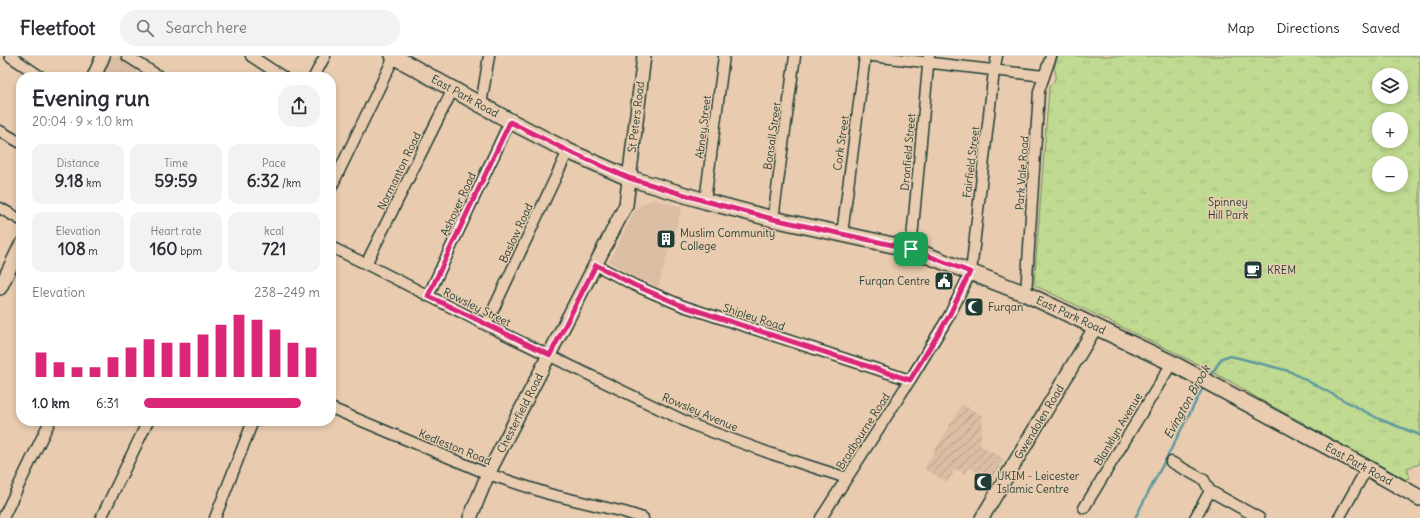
<!DOCTYPE html>
<meta charset="utf-8">
<style>
:root{--surface:#fff;--page:#f2f2f3;--text:#2b2b33;--muted:#7c7c81;--line:#e1e1e2;--accent:#db2777}
body{margin:0;font-family:Delius,sans-serif;background:var(--page);color:var(--text);height:100vh;display:flex;flex-direction:column;font-size:15px;white-space:nowrap}
*{box-sizing:border-box;margin:0}
p{font-size:13px;color:var(--muted)}
.icon{flex:none;width:22px;height:22px;fill:none;stroke:currentColor;stroke-width:2;stroke-linecap:round;stroke-linejoin:round}
.map{position:relative;flex:1;overflow:hidden}
.panel{position:absolute;left:16px;top:16px;width:320px;height:354px;display:flex;flex-direction:column;background:var(--surface);border-radius:16px;box-shadow:0 2px 6px #0003}
.panel>*{flex:none}
.buttons{position:absolute;left:1372px;top:12px;display:grid;gap:8px}
.buttons a{display:grid;place-items:center;width:36px;height:36px;border-radius:50%;background:var(--surface);box-shadow:0 2px 6px #0003;font-size:20px}
.pin{position:absolute;display:grid;place-items:center;width:34px;height:34px;color:#fff;margin:-17px;border-radius:8px;box-shadow:0 2px 6px #0006}
.round{display:grid;place-items:center;flex:none;width:42px;height:42px;border-radius:16px;background:var(--page)}
.headline{display:flex;align-items:center;justify-content:space-between;height:68px;padding:0 16px}
h1{font-size:22px;font-weight:700;line-height:30px}
.metrics{display:grid;grid-template-columns:repeat(3,1fr);gap:6px;height:68px;padding:4px 16px}
.metrics div{display:grid;align-content:center;border-radius:10px;background:var(--page);text-align:center}
.metrics b{font-size:17px;font-weight:700}
.metrics small{font-size:11px;font-weight:400}
.metrics p{font-size:11px}
.chart{height:112px;padding:8px 16px}
.chart p{display:flex;justify-content:space-between}
.chart svg{width:100%;height:72px;margin-top:4px;stroke:var(--accent);stroke-width:6}
ul{padding:0 16px;list-style:none;font-size:13px}
li{display:grid;grid-template-columns:64px 48px 1fr;align-items:center;height:30px}
li i{height:10px;border-radius:5px;background:var(--accent)}
header{display:flex;align-items:center;gap:24px;box-sizing:border-box;height:56px;padding:0 20px;background:var(--surface);border-bottom:1px solid var(--line)}
header strong{font-size:19px}
nav{display:flex;gap:22px;margin-inline-start:auto;font-size:14px}
.search{width:280px;height:36px;background:var(--page);display:flex;align-items:center;gap:10px;box-sizing:border-box;padding:0 14px;border-radius:16px;color:var(--muted);font-size:15px}
.map>svg:first-child{display:block}
.built{fill:#dabda3}
.industrial{fill:url(#industrial-furrows)}
.park{fill:url(#park-tufts);stroke:#708c62;fill-rule:evenodd}
.lines{fill:none;stroke-linecap:round;stroke-linejoin:round}
.stream{stroke:#5e999f;stroke-width:2.5}
.minor-casing{stroke:#1f3d34;stroke-width:13}
.tertiary-casing{stroke:#1f3d34;stroke-width:16}
.secondary-casing{stroke:#1f3d34;stroke-width:18}
.minor{stroke:#e9ccb0;stroke-width:10}
.tertiary{stroke:#e9ccb0;stroke-width:13}
.secondary{stroke:#e9ccb0;stroke-width:15}
.route-casing{stroke:#fff;stroke-width:8}
.route{stroke:#db2777;stroke-width:5}
.labels{text-anchor:middle;stroke-width:3;stroke-linejoin:round;paint-order:stroke}
.street-label{font-size:11px;fill:#1f3d34;stroke:#e9ccb0}
.park-label{font-size:11px;fill:#274539;stroke:#e9ccb0}
.poi-label{font-size:11px;fill:#1f3d34;stroke:#e9ccb0;text-anchor:start}
.water-label{font-size:12px;font-style:italic;fill:#24453d;stroke:#e9ccb0}
</style>
<header>
<strong>Fleetfoot</strong>
<div class="search"><svg class="icon" aria-label="search" viewBox="0 0 24 24"><circle cx="10" cy="10" r="6"/><path d="M15 15l6 6"/></svg>Search here</div>
<nav><a>Map</a><a>Directions</a><a>Saved</a></nav>
</header>
<div class="map">
<svg width="1420" height="462" viewBox="0 0 1420 462">
<defs>
<pattern id="industrial-furrows" width="10" height="10" patternUnits="userSpaceOnUse"><rect width="10" height="10" fill="#dabda3"/><path d="M-1 1l2-2M0 10L10 0M9 11l2-2" fill="none" stroke="#b09b86"/></pattern>
<pattern id="park-tufts" width="24" height="20" patternUnits="userSpaceOnUse"><rect width="24" height="20" fill="#c0da91"/><path d="M3 7l-1-3M5 7V3M7 7l1-3M15 17l-1-3M17 17v-4M19 17l1-3" fill="none" stroke="#a5bc7e"/></pattern>
</defs>
<rect width="100%" height="100%" fill="#e9ccb0"/>
<filter id="ink" filterUnits="userSpaceOnUse"><feTurbulence type="fractalNoise" baseFrequency=".025" numOctaves="2"/><feDisplacementMap in="SourceGraphic" scale="8" xChannelSelector="R" yChannelSelector="G"/><feConvolveMatrix kernelMatrix="1 2 1 2 8 2 1 2 1" color-interpolation-filters="sRGB"/></filter>
<g filter="url(#ink)">
<!-- built -->
<path class="built" d="M103,0H145L135,21H94Z
M653,143L682,151L658,231L639,223L609,206L636,152Z"/>
<!-- industrial -->
<path class="industrial" d="M962,348L983,360L980,389L1004,403L991,424L969,411L965,418L955,413L948,426L924,413Z"/>
<!-- park -->
<path class="park" d="M1058,0H1420V408L1407,412L1410,422L1405,423L1259,343L1235,328L1178,298L1034,229L1049,32L1050,29L1054,26L1056,18L1054,12ZM1379,19H1401V41H1379ZM1379,63H1401V85H1379ZM1379,107H1401V129H1379Z"/>
<g class="lines">
<!-- stream -->
<path class="stream" d="M1209,322L1222,302L1228,300L1235,301L1289,315L1379,363L1420,379
M1135,462L1204,330"/>
<!-- minor casing -->
<g class="minor-casing">
<path id="minor" d="M10,0L41,21
M127,0L160,21
M251,0L283,21
M872,0L1044,20
M314,21L325,0
M481,49L489,0
M0,75L21,87
M331,132L394,1
M705,145L724,0
M0,152L21,164
M773,163L795,0
M842,178L865,0
M331,191L366,208L486,269L693,369L772,398L847,422
M911,193L929,0
M366,208L453,33
M596,209L634,229L683,250L910,324
M1026,238L1039,35L1051,0
M428,240L510,65
M486,269L568,95
M331,352L488,418L549,438L624,456L643,462
M1171,406L1204,424L1210,435L1259,462
M1084,452L1172,307
M3,462L50,365
M101,462L148,365
M215,462L253,365
M821,462L910,324L949,260L971,216L994,15L997,0
M1195,462L1210,435
M1339,462L1367,412"/>
</g>
<!-- tertiary casing -->
<g class="tertiary-casing">
<path id="tertiary" d="M94,21L103,0
M0,232L21,189
M470,462L488,418L626,149L644,0
M982,462L1096,270"/>
</g>
<!-- secondary casing -->
<g class="secondary-casing">
<path id="secondary" d="M393,0L510,65L568,95L629,122L705,145L773,163L911,193L1026,238L1172,307L1367,412L1420,442"/>
</g>
<!-- minor -->
<use href="#minor" class="minor"/>
<!-- tertiary -->
<use href="#tertiary" class="tertiary"/>
<!-- secondary -->
<use href="#secondary" class="secondary"/>
</g>
</g>
<g class="lines" filter="url(#ink)">
<!-- route casing -->
<g class="route-casing">
<path id="route" d="M510,66L568,95L629,122L705,145L773,163L911,193L970,216L949,260L910,324L683,250L634,229L596,209L550,299L428,240Z"/>
</g>
<!-- route -->
<use href="#route" class="route"/>
</g>
<!-- icons -->
<defs>
<g id="building-square" transform="scale(1)"><rect x="-9" y="-9" width="18" height="18" rx="4" fill="#1f3d34" stroke="#e9ccb0"/><path d="M-4-6H4V6H1V3H-1V6H-4ZM-2.5-4.3h1.7v1.8h-1.7ZM.8-4.3h1.7v1.8H.8ZM-2.5-1h1.7V.8h-1.7ZM.8-1h1.7V.8H.8Z" fill="#fff"/></g>
<g id="cafe-square" transform="scale(1)"><rect x="-9" y="-9" width="18" height="18" rx="4" fill="#1f3d34" stroke="#e9ccb0"/><path d="M-5.5-4.5H6V0H3Q3 3.5 0 3.5H-2.5Q-5.5 3.5-5.5 0ZM3-3.2v2h1.7v-2ZM-6 4.5H4V6H-6Z" fill="#fff"/></g>
<g id="civic-square" transform="scale(1)"><rect x="-9" y="-9" width="18" height="18" rx="4" fill="#1f3d34" stroke="#e9ccb0"/><path d="M-.6-6.5H3V-4.5H.6V-3L4-1V1h2V6H-6V1h2V-1L-.6-3ZM-1.2 2.5V6h2.4V2.5Z" fill="#fff"/></g>
<g id="mosque-square" transform="scale(1)"><rect x="-9" y="-9" width="18" height="18" rx="4" fill="#1f3d34" stroke="#e9ccb0"/><path d="M3.5-4.9A6 6 0 1 0 3.5 4.9A5 5 0 1 1 3.5-4.9Z" fill="#fff"/></g>
</defs>
<g fill-rule="evenodd">
<use href="#building-square" x="666" y="183"/>
<use href="#cafe-square" x="1253" y="214"/>
<use href="#civic-square" x="944" y="225"/>
<use href="#mosque-square" x="974" y="251"/>
<use href="#mosque-square" x="983" y="426"/>
</g>
<g class="labels">
<!-- street labels -->
<g class="street-label">
<text transform="translate(465 40) rotate(29)" y="4">East Park Road</text>
<text transform="translate(636 61) rotate(-83)" y="4">St Peters Road</text>
<text transform="translate(703 71) rotate(-83)" y="4">Abney Street</text>
<text transform="translate(772 80) rotate(-82)" y="4">Bonsall Street</text>
<text transform="translate(841 87) rotate(-82)" y="4">Cork Street</text>
<text transform="translate(908 96) rotate(-85)" y="4">Dronfield Street</text>
<text transform="translate(971 106) rotate(-83)" y="4">Fairfield Street</text>
<text transform="translate(399 115) rotate(-64)" y="4">Normanton Road</text>
<text transform="translate(1022 117) rotate(-86)" y="4">Park Vale Road</text>
<text transform="translate(458 148) rotate(-65)" y="4">Ashover Road</text>
<text transform="translate(516 177) rotate(-65)" y="4">Baslow Road</text>
<text transform="translate(477 251) rotate(26)" y="4">Rowsley Street</text>
<text transform="translate(1071 259) rotate(25)" y="4">East Park Road</text>
<text transform="translate(754 261) rotate(18)" y="4">Shipley Road</text>
<text transform="translate(700 356) rotate(23)" y="4">Rowsley Avenue</text>
<text transform="translate(520 357) rotate(-63)" y="4">Chesterfield Road</text>
<text transform="translate(1039 366) rotate(-59)" y="4">Gwendolen Road</text>
<text transform="translate(1118 373) rotate(-59)" y="4">Blanklyn Avenue</text>
<text transform="translate(863 375) rotate(-57)" y="4">Bradbourne Road</text>
<text transform="translate(455 391) rotate(22)" y="4">Kedleston Road</text>
<text transform="translate(1359 408) rotate(29)" y="4">East Park Road</text>
</g>
<!-- park labels -->
<g class="park-label">
<text x="1228" y="150">Spinney<tspan x="1228" dy="13">Hill Park</tspan></text>
</g>
<!-- poi labels -->
<g class="poi-label">
<text x="680" y="181">Muslim Community<tspan x="680" dy="13">College</tspan></text>
<text x="1267" y="218">KREM</text>
<text x="930" y="229" text-anchor="end">Furqan Centre</text>
<text x="988" y="255">Furqan</text>
<text x="997" y="424">UKIM - Leicester<tspan x="997" dy="13">Islamic Centre</tspan></text>
</g>
<!-- water labels -->
<g class="water-label">
<text transform="translate(1187 346) rotate(-61)" y="4">Evington Brook</text>
</g>
</g>
</svg>
<div class="buttons">
<a><svg class="icon" aria-label="layers" viewBox="0 0 24 24"><path d="M12 4l9 5-9 5-9-5zM3 14l9 5 9-5"/></svg></a>
<a>+</a>
<a>−</a>
</div>
<div class="pin" style="left:911px;top:193px;background:#1e9e55"><svg class="icon" aria-label="arrive" viewBox="0 0 24 24"><path d="M6 21V4h12l-3 4 3 4H6"/></svg></div>
<section class="panel">
<div class="headline"><div><h1>Evening run</h1><p>20:04 · 9 × 1.0 km</p></div><a class="round"><svg class="icon" aria-label="share" viewBox="0 0 24 24"><path d="M12 15V3M7 8l5-5 5 5M5 13v7h14v-7"/></svg></a></div>
<div class="metrics">
<div><p>Distance</p><b>9.18<small> km</small></b></div>
<div><p>Time</p><b>59:59</b></div>
<div><p>Pace</p><b>6:32<small> /km</small></b></div>
</div>
<div class="metrics">
<div><p>Elevation</p><b>108<small> m</small></b></div>
<div><p>Heart rate</p><b>160<small> bpm</small></b></div>
<div><p>kcal</p><b>721</b></div>
</div>
<div class="chart"><p><span>Elevation</span>238–249 m</p>
<svg viewBox="0 0 160 44" preserveAspectRatio="none"><path d="M5 44V29M15 44V35M25 44V38M35 44V38M45 44V32M55 44V26M65 44V21M75 44V23M85 44V23M95 44V18M105 44V12M115 44V6M125 44V9M135 44V15M145 44V23M155 44V26"/></svg>
</div>
<ul>
<li><b>1.0 km</b>6:31<i style="width:89%"></i></li>
</ul>
</section>
</div>
